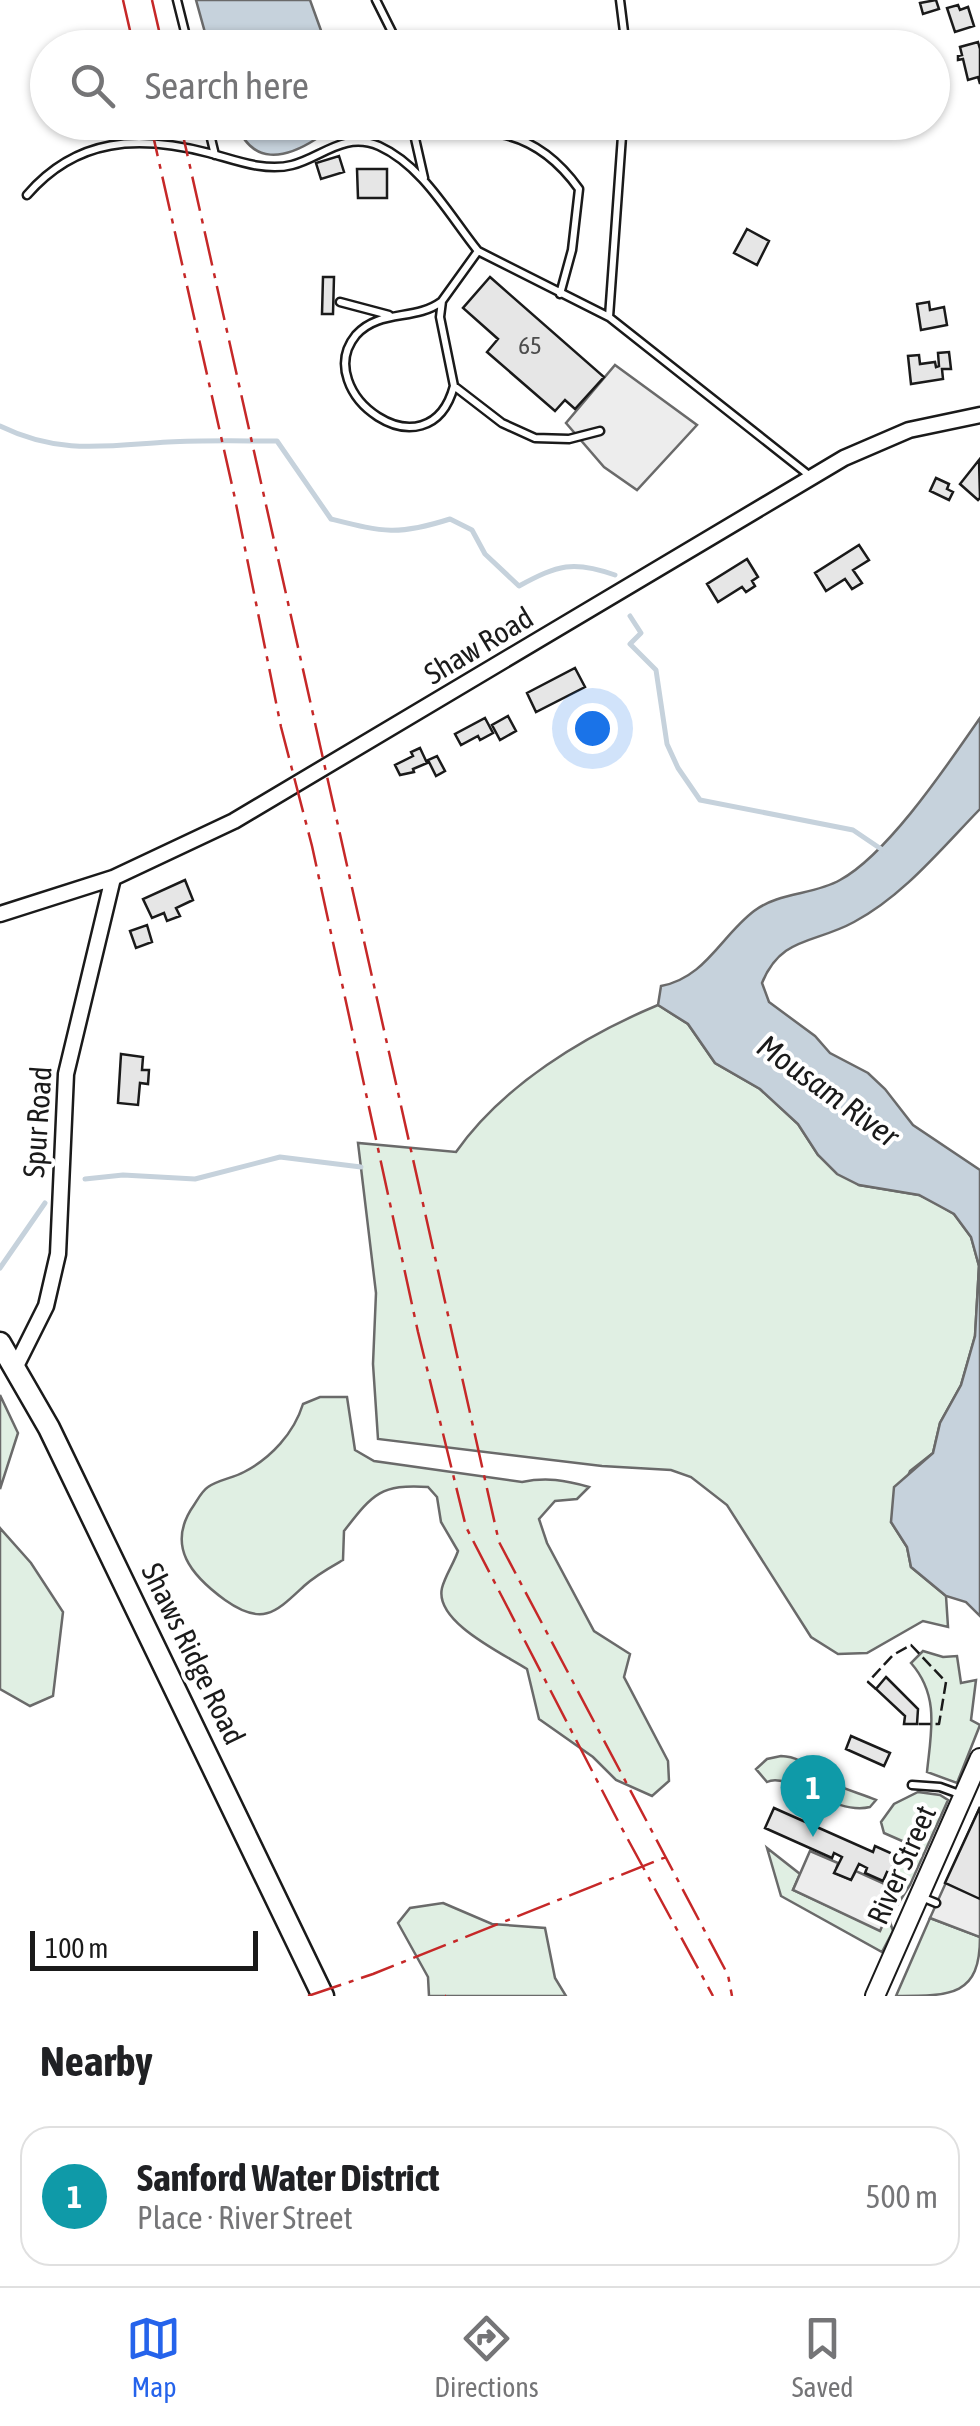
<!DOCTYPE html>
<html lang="en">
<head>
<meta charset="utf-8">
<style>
	body { margin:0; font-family:"Asap Condensed",sans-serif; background:#f6f6f6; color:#202124 }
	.scale { position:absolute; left:30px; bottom:25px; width:228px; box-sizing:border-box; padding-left:10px; border:5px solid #1a1a1a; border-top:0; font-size:28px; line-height:35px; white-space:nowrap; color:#1a1a1a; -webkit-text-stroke:8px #fff; paint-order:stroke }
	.you { position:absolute; left:592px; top:728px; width:35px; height:35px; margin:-25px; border:8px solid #fff; border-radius:50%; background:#1a73e8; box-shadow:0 0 0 15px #1a73e833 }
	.badge { display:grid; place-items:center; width:65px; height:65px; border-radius:50%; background:#2563eb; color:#fff; font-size:32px; font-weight:700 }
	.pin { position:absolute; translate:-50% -82px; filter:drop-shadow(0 2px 5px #0008) }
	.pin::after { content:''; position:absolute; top:52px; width:35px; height:30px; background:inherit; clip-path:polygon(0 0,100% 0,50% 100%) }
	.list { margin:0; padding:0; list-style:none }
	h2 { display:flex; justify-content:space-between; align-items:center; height:130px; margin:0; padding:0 40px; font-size:42px }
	h2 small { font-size:32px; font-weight:400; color:#757577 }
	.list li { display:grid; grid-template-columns:65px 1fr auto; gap:30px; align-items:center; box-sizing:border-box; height:140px; margin:0 20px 20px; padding:0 20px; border:2px solid #e0e0e0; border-radius:30px }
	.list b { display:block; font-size:38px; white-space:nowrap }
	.list p { margin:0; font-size:32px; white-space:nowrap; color:#757577 }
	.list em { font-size:32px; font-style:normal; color:#757577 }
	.icon { flex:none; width:55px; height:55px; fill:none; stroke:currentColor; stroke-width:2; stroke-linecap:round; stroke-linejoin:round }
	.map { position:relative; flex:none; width:980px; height:1996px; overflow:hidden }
	.search { position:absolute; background:#fff; box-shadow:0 2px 8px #0004; left:30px; right:30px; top:30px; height:110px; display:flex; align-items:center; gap:25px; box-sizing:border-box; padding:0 35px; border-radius:55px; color:#757577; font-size:38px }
	.sheet { height:290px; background:#fff }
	nav { display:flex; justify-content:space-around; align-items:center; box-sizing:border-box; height:140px; border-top:2px solid #e0e0e0; background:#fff; font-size:28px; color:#757577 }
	nav a { display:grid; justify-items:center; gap:5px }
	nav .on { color:#2563eb }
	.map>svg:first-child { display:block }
	.green { fill:#e0efe3; stroke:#6a6a6a; stroke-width:2.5 }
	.parking { fill:#ededed; stroke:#6a6a6a; stroke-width:2.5 }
	.water { fill:#c6d2dc; stroke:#6a6a6a; stroke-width:2.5 }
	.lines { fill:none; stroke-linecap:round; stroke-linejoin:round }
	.stream { stroke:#c6d2dc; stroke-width:5 }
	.building { fill:#e6e6e6; stroke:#1a1a1a; stroke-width:2.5 }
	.service-casing { stroke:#1a1a1a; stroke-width:11 }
	.minor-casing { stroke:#1a1a1a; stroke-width:19 }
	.tertiary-casing { stroke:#1a1a1a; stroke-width:22 }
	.secondary-casing { stroke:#1a1a1a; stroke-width:25 }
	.service { stroke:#fff; stroke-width:6 }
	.minor { stroke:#fff; stroke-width:14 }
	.tertiary { stroke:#fff; stroke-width:18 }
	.secondary { stroke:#fff; stroke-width:20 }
	.fence { stroke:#1a1a1a; stroke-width:2.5; stroke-dasharray:12 5; stroke-linecap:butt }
	.power { stroke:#c62828; stroke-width:2.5; stroke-dasharray:35 8 5 8; stroke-linecap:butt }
	.labels { text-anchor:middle; stroke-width:8; stroke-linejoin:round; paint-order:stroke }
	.number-label { font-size:25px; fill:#4d4d4d }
	.street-label { font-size:30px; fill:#1a1a1a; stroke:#fff }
	.water-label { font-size:32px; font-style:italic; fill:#1a1a1a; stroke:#fff }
</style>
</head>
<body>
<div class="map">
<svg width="980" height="1996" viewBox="0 0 980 1996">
	<rect width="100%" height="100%" fill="#fff"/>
	<path class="green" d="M658 1005 688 1024 715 1063 760 1089 798 1124 818 1155 859 1185 919 1195 939 1205 954 1214 971 1237 979 1266 975 1336 961 1385 940 1423 933 1453 910 1471 891 1522 907 1547 911 1567 946 1596 948 1627 923 1621 867 1653 838 1654 811 1637 727 1505 691 1477 671 1470 602 1466 378 1439 373 1364 376 1293 358 1143 456 1152C503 1085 584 1036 658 1005Z
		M0 1395 18 1433 0 1489Z
		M320 1397H347L355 1450 374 1461 522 1482C546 1477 565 1480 589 1487L577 1499 555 1501 539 1519 547 1543 594 1631 630 1654 624 1677 668 1761 669 1781 652 1796 616 1780 593 1757 539 1719 527 1669C504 1654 434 1622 442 1588 445 1576 454 1563 458 1551L441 1522 437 1497 428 1487C380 1484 373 1494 344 1531L343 1560C329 1568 316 1575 304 1586 276 1612 263 1627 225 1600 192 1576 165 1546 194 1505 198 1499 202 1491 208 1487 218 1480 233 1478 244 1472 271 1458 294 1433 303 1404Z
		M0 1528 31 1563 63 1612 53 1696 30 1706 0 1689Z
		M923 1651 943 1657 957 1656 961 1683 976 1680 971 1720 980 1725 957 1783 927 1772C931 1732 940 1696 911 1663Z
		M781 1756C802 1757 807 1767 823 1778 838 1788 860 1793 876 1800L870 1807C833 1816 789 1771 767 1782L756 1769 767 1759Z
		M918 1792 940 1795 948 1800 910 1885 898 1904 893 1899 897 1890 890 1886 909 1844 884 1833 881 1822 894 1804Z
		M767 1848 800 1874 793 1890 880 1930 883 1923 890 1922 893 1931 882 1952 781 1896Z
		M443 1903 492 1924 545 1928 555 1978 566 1996H429L428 1977 398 1923 410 1908Z
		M930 1918 980 1937C980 1996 952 1996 896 1996Z"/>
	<path class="parking" d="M615 365 697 425 637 490 604 467 566 423Z
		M980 1807V1937L930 1918Z
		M810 1851 838 1863 835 1873 851 1880 856 1871 898 1890 880 1931 793 1890Z"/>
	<path class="water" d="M196 0H310L327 47H209Z
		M236 123V122L321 123 316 139C285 159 252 166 236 123Z
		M980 718V809C941 849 903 896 854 922 814 944 781 936 762 983L769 1002 815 1036 830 1053 868 1073 885 1089 913 1125 980 1170V1616L966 1602 946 1596 911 1567 907 1547 891 1522 894 1487 933 1453 940 1423 961 1385 975 1336 978 1284 979 1266 971 1237 954 1214 919 1195 859 1185 837 1174 818 1155 798 1124 760 1089 715 1063 688 1024 658 1005 661 986C705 978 721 936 754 911 779 892 814 895 840 880 888 854 948 764 980 718Z"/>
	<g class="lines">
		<path class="stream" d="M0 426C59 455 105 446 168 442 204 440 241 441 277 441L331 519C383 532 397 536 450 519L472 530 485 554 519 586C558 565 573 560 615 575
			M630 616 641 633 630 644 656 670 667 744 678 768 700 800 853 830 884 851
			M85 1179 123 1175 195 1179 280 1157 361 1167
			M0 1268 45 1203"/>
	</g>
	<path class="building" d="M936 0 939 9 923 14 920 3Z
		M958 5 960 10 968 7 974 26 955 32 947 8Z
		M978 42 980 49V84L978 77 968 80 963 59 958 60V56L962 55 960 47Z
		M339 156 344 172 321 179 316 163Z
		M357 169H387V198H358Z
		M747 229 769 241 757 265 734 253Z
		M323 277H334L333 314H322Z
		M490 277 604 377 575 409 565 400 555 411 487 352 498 339 463 308Z
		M929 302 930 310 944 307 947 325 921 330 917 304Z
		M949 352 951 369H942L943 379 911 384 908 356 919 355 920 364 935 362 936 367 939 366 938 353Z
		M979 460 980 498 978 500 960 484Z
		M936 478 949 484 947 489 953 492 949 500 930 491Z
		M859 545 869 560 853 570 862 583 852 589 845 579 826 591 815 573Z
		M747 559 758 577 752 581 755 586 746 592 742 587 718 602 707 584Z
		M575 668 585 687 536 712 527 693Z
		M508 716 516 731 500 740 492 725Z
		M485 718 493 733 480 740 478 736 461 745 455 734Z
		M420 748 427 763 413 769 414 772 400 775 395 765 413 756 411 752Z
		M437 756 445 771 436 776 428 760Z
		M185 880 193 900 176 908 180 916 167 921 164 913 152 918 143 899Z
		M147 925 152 942 136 948 130 931Z
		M121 1054 143 1057 142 1070H149L148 1084 140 1083 138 1105 118 1103Z
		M886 1677 918 1709 917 1724H904L905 1716 876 1689Z
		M851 1736 890 1753 884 1766 846 1749Z
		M980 1807V1899L945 1883Z
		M774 1808 873 1852 875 1846 895 1855 891 1874 887 1872 883 1881 865 1873 867 1868 859 1864 851 1880 834 1873 842 1857 834 1853 832 1858 765 1828Z"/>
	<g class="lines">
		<defs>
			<path id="service" d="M177 0 189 48
				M376 0 400 48
				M620 0 626 48
				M207 122 215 155
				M413 122 414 134
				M424 178 414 134C485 127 534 126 579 189L572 250 560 294
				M27 195C77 137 139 135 209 153 235 160 265 172 292 165 321 158 344 131 379 146 423 166 449 215 478 251
				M340 302 389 315
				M441 302C415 321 379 309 356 335 309 392 429 479 454 386
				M609 317 623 122
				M600 431 569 439 535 438 502 423 454 386 440 317 442 301 478 251 609 317 810 476
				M912 1785 940 1787 962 1795
				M919 1896 936 1903"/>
			<path id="minor" d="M0 914 113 878 234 821 844 458 909 430 980 415
				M16 1366 46 1306 58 1254 66 1074 113 878"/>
			<path id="tertiary" d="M875 1996 980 1758"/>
			<path id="secondary" d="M0 1343 49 1428 323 1996"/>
		</defs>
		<use href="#service" class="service-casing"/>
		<use href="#minor" class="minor-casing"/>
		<use href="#tertiary" class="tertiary-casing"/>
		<use href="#secondary" class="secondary-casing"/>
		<use href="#service" class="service"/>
		<use href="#minor" class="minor"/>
		<use href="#tertiary" class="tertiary"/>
		<use href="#secondary" class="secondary"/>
		<path class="fence" d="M876 1689 868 1682 893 1655 911 1645 946 1682 939 1724H917"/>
		<path class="power" d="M123 0 134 48
			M152 0 163 48
			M150 122 234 494 281 727 312 846 418 1332 466 1527 619 1823 713 1996
			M180 122 499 1542 728 1975 732 1996
			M308 1996 373 1974 666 1857
			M445 1996H446"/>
	</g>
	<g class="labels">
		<g class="number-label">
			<text x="530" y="354">65</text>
		</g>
		<g class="street-label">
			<text transform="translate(479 646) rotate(-31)" y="10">Shaw Road</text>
			<text transform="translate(38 1122) rotate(-86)" y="10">Spur Road</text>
			<text transform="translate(193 1654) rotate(64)" y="10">Shaws Ridge Road</text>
			<text transform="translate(902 1865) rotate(-66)" y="10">River Street</text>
		</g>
		<g class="water-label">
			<text transform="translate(828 1091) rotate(36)" y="11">Mousam River</text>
		</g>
	</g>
</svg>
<div class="scale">100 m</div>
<div class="you"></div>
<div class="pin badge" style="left:813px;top:1837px;background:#0f9aa8">1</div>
<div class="search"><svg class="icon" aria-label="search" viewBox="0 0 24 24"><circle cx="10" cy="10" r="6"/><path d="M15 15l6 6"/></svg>Search here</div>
</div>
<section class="sheet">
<h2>Nearby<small></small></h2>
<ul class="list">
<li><span class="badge" style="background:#0f9aa8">1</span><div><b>Sanford Water District</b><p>Place · River Street</p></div><em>500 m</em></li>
</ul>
</section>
<nav>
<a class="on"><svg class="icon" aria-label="map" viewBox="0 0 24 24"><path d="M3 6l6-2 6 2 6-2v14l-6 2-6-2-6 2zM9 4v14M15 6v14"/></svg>Map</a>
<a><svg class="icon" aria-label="directions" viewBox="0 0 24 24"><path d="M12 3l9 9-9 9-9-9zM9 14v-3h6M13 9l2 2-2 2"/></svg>Directions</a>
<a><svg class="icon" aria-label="saved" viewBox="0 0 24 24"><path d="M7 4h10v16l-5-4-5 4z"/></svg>Saved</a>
</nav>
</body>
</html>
